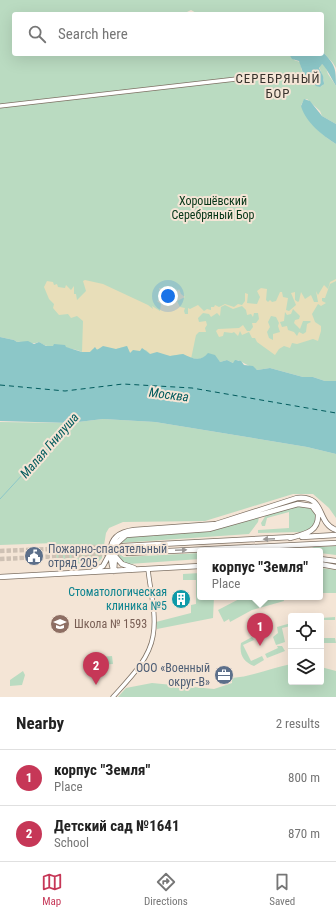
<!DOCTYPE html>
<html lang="en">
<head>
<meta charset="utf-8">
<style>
	body { margin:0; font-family:"Roboto Condensed",sans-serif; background:#f2f2f2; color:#222 }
	.controls { position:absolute; right:12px; bottom:12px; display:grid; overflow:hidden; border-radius:4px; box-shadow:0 4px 16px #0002 }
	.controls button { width:36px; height:36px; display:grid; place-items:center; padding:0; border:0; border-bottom:1px solid #e0e0e0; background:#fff; color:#222; font:20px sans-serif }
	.you { position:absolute; left:168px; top:296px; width:14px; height:14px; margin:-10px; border:3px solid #fff; border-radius:50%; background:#1a73e8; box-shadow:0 0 0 6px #1a73e833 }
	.badge { display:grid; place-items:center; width:26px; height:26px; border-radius:50%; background:#c63757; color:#fff; font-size:13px; font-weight:700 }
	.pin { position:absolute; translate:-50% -33px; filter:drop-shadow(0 1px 2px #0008) }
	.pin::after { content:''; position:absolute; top:21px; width:14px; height:12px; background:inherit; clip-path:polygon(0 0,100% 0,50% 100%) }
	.popup { position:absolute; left:197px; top:548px; width:126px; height:52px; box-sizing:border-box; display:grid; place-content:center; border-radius:4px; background:#fff; filter:drop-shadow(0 1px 3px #0005); font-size:13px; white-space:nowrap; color:#767676 }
	.popup b { font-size:15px; color:#222 }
	.popup::after { content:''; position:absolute; left:50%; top:100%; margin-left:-8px; border:8px solid transparent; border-top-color:#fff }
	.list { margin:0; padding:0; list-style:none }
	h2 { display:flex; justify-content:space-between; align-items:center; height:52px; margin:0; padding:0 16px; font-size:17px }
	h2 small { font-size:13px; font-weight:400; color:#767676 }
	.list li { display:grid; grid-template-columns:26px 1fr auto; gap:12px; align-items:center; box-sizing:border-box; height:56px; padding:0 16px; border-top:1px solid #e0e0e0 }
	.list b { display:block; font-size:15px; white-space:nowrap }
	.list p { margin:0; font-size:13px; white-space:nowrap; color:#767676 }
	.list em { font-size:13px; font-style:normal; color:#767676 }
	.icon { flex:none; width:22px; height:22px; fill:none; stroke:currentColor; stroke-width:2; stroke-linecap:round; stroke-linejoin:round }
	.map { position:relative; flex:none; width:336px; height:697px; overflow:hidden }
	.search { position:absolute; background:#fff; box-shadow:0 4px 16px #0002; left:12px; right:12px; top:12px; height:44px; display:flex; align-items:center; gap:10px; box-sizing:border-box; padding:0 14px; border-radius:4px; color:#767676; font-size:15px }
	.sheet { height:164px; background:#fff }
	nav { display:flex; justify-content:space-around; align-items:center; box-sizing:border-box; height:56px; border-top:1px solid #e0e0e0; background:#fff; font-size:11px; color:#767676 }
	nav a { display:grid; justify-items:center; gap:2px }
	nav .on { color:#c63757 }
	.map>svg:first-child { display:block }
	.green { fill:#badbc1 }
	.sand { fill:#e8deb9; fill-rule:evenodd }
	.water { fill:#8cc7c8 }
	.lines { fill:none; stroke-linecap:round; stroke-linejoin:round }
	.stream { stroke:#8cc7c8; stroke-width:1 }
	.ferry { stroke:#025b5d; stroke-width:1; stroke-dasharray:5 4; stroke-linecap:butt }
	.major-tunnel { stroke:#cec1b4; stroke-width:4.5; stroke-dasharray:4.5 2; stroke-linecap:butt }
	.minor-casing { stroke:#7e7164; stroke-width:5 }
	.major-casing { stroke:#7e7164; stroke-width:6 }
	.minor { stroke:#fff; stroke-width:3.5 }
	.major { stroke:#fff; stroke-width:4.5 }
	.oneway { fill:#9b9896 }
	.labels { text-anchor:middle; stroke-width:4; stroke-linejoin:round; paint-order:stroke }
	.park-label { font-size:12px; fill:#043416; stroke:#f4e5d6 }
	.service-label { font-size:12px; fill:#4e5e75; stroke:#f4e5d6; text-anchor:start }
	.culture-label { font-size:12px; fill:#0d838f; stroke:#f4e5d6; text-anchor:end }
	.education-label { font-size:12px; fill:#785e54; stroke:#f4e5d6; text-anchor:start }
	.neighbourhood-label { font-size:13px; letter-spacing:1px; fill:#37322c; stroke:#f4e5d6 }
	.water-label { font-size:13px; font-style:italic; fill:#025b5d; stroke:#f4e5d6 }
</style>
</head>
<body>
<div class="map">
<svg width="336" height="697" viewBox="0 0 336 697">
	<rect width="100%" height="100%" fill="#f4e5d6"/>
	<path class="green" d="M0 0H336V68L333 63 322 51V14H198L191 10 183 14H14V54H289L293 56 294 60 300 62C301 65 301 68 302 71 304 78 315 88 322 86L324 81 319 66 321 64 325 65 328 74 336 86V124L322 116 320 111 307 99 304 100 301 105C308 122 320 134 336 144V381H325L313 377H303L270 368 257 370 238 360 233 363 227 360 220 362 205 357 200 359 82 352C68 345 51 351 39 342 31 345 25 341 17 342L14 340 0 337Z
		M103 419 155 422 307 447 336 454V518L329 508 313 494H293L205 521 123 522 109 528 106 533 102 558 97 563 57 564 55 543 0 545V422L70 423Z
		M298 505C312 507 323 515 310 529L301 532 258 533V530L289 528V512L267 518 265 526H262L261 523 266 515Z
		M259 517 258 522 249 534 119 543 127 537Z
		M336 546V555L320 553V551H305L314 547Z
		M117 549 119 554 124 557 200 553V559L129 564 123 562 117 555Z
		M320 568 336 570V593H320Z
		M200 573V597H214L213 618 157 629 156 622 191 613V605L196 604V580H183V574Z
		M243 597H283L284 601 252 610 230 622 229 619 224 622 218 610Z
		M335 617V620H323L322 638H335L336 643H321V618Z
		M291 623V626L282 628 285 642 276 645 273 637 278 633 277 627Z
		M252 637 254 640 243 645 251 661 262 656 264 660 254 666C244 662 239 655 241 643Z
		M277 646H282L285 651 267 658 265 654 278 648Z
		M112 656 113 664 98 665V657Z
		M291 664V682H321V667L336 671V697H118L126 688 152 683 214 689 232 683V678C251 677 271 668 291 664Z
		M23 671 25 675 22 685 10 686V680Z"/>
	<path class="sand" d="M336 279V281L330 284 325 298H322V301L326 303 321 306 318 304 312 314 315 322 321 326V331L318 341 313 339 297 344 292 343 290 348 284 346 279 349 275 355 257 342 255 338H252L249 332 242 335 240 331 238 336 234 332 232 333 224 332 223 336 219 337 216 331 218 329 239 328 243 325 247 331H250L253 327 252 323H256L259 319 258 313H254L253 317 251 314 247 315 246 310 242 306 233 309 225 305 221 307 220 316 217 313 211 317 209 314 203 313 198 318 199 322 206 321 207 325 205 328 206 332H199L196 335 191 359 183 354 170 356 150 354 146 350 130 353 127 346 116 349H93L90 352H82L83 321 77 316 71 318 68 314 59 315 53 308 54 304 49 299 44 287 47 281 53 282 54 285 57 284 58 287 65 288 66 285 71 290 74 286V294H76L77 300 86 291 83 281 85 280 103 284 148 305 153 309 152 306 160 311 161 304 157 301 161 299 159 288 163 289 164 296 167 297 173 293 176 297V289L178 291 179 289 181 294 185 297 177 301 180 307 185 308 184 311 185 314H188V308L190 309 198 305 204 311 207 309 211 310V307H214L215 305 219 307 225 304 234 307 238 304 242 305 245 301V293L248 294 247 303 257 304 260 297 257 291 261 288 267 289 266 300 268 302 270 300 272 302 276 301 280 292H282L283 297 288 298 286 310 289 311 296 305 291 293 295 292V300L298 302 299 301 301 292 305 299 311 295 314 302H318L316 291 318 295 324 285 328 289 330 282ZM293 309 300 316 299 319 295 320 294 323 300 329 303 321H310L311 322 307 324 306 332 303 334 299 332 297 336 294 332 288 330 287 326 282 327 280 322 284 321 285 312 287 315 291 314ZM271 316 276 317 279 323 278 326 280 332 273 334V340L269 338 267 332 270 327 268 322Z"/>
	<path class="water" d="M322 51C335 65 336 67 336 86 333 81 326 67 322 64L319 68 323 76 324 84 320 87 316 86 303 73 299 61 292 59 289 54H322Z
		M304 99 310 101 322 116 336 124V144C322 135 306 123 301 106Z
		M0 337 14 340 17 342 28 341 34 344 39 342 46 346H53L54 344 65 345 66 347 82 352H90L95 347 97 350 103 346 116 349 127 346 130 353 133 350 140 351 142 348 150 354 157 352 170 356 183 354C192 358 200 363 208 353L215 355 220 362 227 360 233 363 235 360 241 361 244 365 253 366 257 370 270 368 303 377H313L325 381H336V454L307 447 155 422 103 419 70 423 0 421Z"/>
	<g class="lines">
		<path class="stream" d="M0 499 35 461 60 437 71 422"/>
		<path class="ferry" d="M0 385 65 391 123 384 192 388 336 413"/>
		<path class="major-tunnel" d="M0 551 123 546
			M0 559 128 553"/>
		<defs>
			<path id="minor" d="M0 106 272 75 287 77
				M113 697C129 679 149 660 153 636 157 615 150 590 148 569"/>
			<path id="major" d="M302 537 336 535
				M123 546 292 537
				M128 553 336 543
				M115 556 122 564 134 568
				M320 559 336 561
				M320 564 336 567
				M93 571 103 566 109 555
				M114 571 116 544 126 535 209 529 298 504 312 506 318 514C319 532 305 534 290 538
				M114 571C111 566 111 561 111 555 109 539 119 532 134 530L216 524 297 498C326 495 316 523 336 530
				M0 577 200 566"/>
		</defs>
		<use href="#minor" class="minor-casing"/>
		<use href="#major" class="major-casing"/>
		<use href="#minor" class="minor"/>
		<use href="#major" class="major"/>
	</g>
	<defs><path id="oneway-solid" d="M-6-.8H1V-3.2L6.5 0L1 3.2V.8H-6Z"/></defs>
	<g class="oneway">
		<use href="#oneway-solid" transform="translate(269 539) rotate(177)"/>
		<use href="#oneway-solid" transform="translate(181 550) rotate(-3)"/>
	</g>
	<defs>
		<symbol id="civic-disc" viewBox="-11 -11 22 22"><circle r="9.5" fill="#5c6f8a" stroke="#f4e5d6"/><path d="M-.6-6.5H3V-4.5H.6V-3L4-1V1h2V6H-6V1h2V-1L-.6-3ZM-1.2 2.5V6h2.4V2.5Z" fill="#fff"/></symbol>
		<symbol id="building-disc" viewBox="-11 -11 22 22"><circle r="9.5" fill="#0f9aa8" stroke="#f4e5d6"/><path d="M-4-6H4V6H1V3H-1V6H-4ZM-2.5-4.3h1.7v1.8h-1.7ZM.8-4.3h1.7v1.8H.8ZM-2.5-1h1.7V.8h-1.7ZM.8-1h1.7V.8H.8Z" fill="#fff"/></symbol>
		<symbol id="school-disc" viewBox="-11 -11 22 22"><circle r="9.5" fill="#8d6e63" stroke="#f4e5d6"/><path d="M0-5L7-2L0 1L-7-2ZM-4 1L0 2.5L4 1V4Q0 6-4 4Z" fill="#fff"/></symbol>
		<symbol id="office-disc" viewBox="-11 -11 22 22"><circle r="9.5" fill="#5c6f8a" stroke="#f4e5d6"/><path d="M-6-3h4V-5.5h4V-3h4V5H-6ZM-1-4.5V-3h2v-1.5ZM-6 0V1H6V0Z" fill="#fff"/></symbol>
	</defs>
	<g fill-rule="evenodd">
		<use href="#civic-disc" x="23" y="545" width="22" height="22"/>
		<use href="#building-disc" x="170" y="588" width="22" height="22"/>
		<use href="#school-disc" x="49" y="613" width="22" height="22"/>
		<use href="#office-disc" x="213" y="664" width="22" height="22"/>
	</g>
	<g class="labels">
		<g class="park-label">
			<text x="213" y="205">Хорошёвский<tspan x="213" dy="14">Серебряный Бор</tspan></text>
		</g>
		<g class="service-label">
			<text x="48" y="553">Пожарно-спасательный<tspan x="48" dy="14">отряд 205</tspan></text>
			<text x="210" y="672" text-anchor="end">ООО «Военный<tspan x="210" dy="14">округ-В»</tspan></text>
		</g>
		<g class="culture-label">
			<text x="167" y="596">Стоматологическая<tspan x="167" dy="14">клиника №5</tspan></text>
		</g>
		<g class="education-label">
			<text x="74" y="628">Школа № 1593</text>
		</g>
		<g class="neighbourhood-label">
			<text x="278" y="83">СЕРЕБРЯНЫЙ<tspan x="278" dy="15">БОР</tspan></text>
		</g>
		<g class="water-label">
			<text transform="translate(169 394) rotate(7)" y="5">Москва</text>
			<text transform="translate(49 445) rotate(-49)" y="5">Малая Гнилуша</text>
		</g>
	</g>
</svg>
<div class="controls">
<button><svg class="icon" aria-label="locate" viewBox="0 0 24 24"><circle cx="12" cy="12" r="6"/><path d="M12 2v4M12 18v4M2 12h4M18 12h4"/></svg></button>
<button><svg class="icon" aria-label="layers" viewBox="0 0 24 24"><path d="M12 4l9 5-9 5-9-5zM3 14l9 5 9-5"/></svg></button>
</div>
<div class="you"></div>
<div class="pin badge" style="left:260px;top:646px">1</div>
<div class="popup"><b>корпус &quot;Земля&quot;</b>Place</div>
<div class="pin badge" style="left:96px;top:685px">2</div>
<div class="search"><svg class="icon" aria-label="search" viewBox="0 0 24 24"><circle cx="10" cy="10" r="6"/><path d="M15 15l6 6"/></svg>Search here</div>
</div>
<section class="sheet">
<h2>Nearby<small>2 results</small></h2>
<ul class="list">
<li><span class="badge">1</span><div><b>корпус &quot;Земля&quot;</b><p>Place</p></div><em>800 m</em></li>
<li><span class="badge">2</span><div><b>Детский сад №1641</b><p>School</p></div><em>870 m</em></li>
</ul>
</section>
<nav>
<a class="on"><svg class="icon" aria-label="map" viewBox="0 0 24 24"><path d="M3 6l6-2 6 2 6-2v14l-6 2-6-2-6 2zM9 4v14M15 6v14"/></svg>Map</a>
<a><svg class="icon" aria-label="directions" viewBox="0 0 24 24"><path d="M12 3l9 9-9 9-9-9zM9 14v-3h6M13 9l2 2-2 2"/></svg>Directions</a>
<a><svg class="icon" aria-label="saved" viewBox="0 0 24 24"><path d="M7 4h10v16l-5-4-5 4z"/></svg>Saved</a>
</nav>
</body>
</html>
